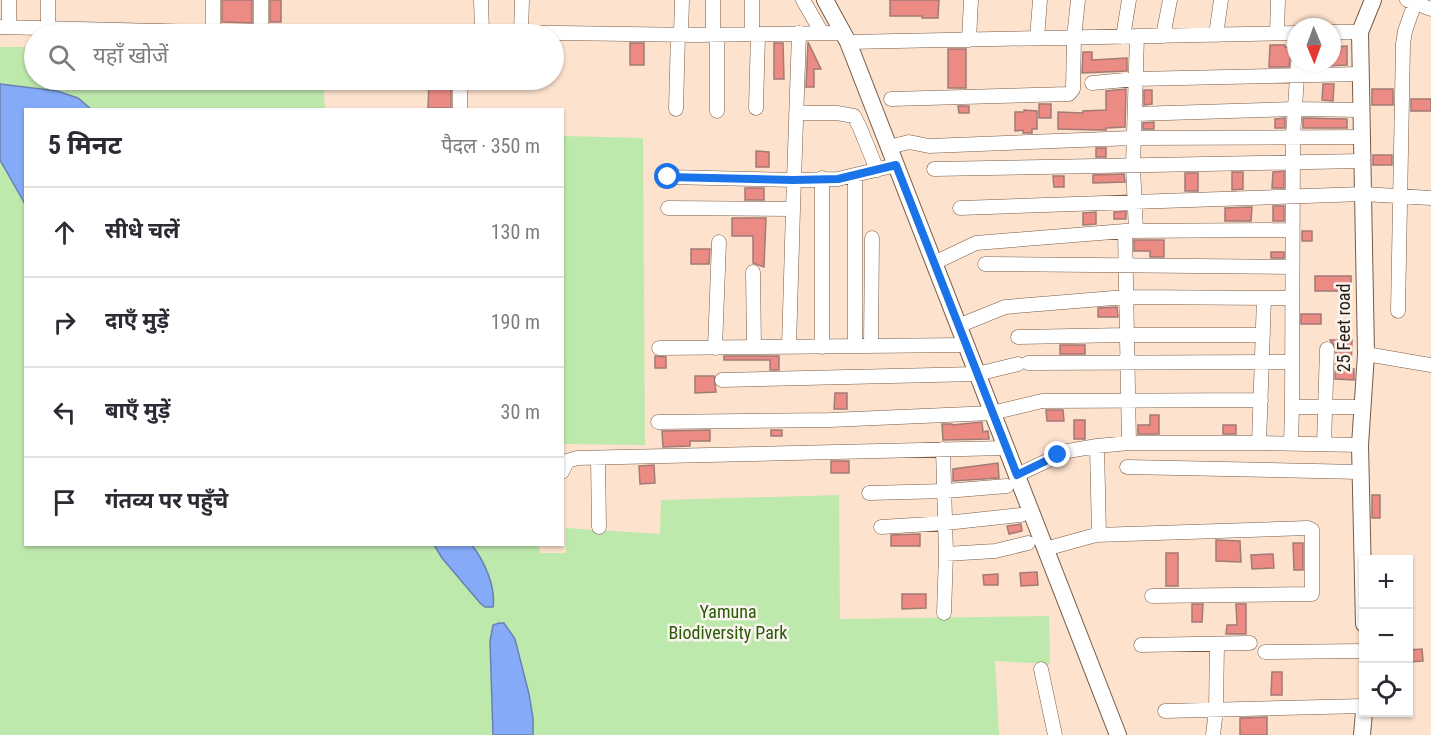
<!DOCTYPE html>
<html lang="hi">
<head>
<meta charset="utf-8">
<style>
	body { margin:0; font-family:"Roboto Condensed","Noto Sans Devanagari",sans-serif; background:#f2f2f3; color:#2b2b33 }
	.controls { position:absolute; right:18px; bottom:18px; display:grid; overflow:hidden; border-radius:0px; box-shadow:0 2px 4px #0004 }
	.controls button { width:54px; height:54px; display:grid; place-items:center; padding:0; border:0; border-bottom:2px solid #e1e1e2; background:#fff; color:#2b2b33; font:30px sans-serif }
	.compass { position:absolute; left:1287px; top:18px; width:54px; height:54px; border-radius:50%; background:#fff; box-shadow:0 2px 4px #0004; rotate:179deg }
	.stop { position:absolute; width:18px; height:18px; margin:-14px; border:4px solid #1a73e8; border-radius:50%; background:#fff }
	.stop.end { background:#1a73e8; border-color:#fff; box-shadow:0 2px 6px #0008 }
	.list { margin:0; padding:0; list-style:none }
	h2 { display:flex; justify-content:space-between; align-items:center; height:78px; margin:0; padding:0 24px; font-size:26px }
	h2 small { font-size:20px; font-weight:400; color:#7c7c81 }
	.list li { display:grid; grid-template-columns:39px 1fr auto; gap:18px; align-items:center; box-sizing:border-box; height:90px; padding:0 24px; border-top:2px solid #e1e1e2 }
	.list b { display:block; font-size:22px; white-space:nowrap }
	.list em { font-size:20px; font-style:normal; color:#7c7c81 }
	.icon { flex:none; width:33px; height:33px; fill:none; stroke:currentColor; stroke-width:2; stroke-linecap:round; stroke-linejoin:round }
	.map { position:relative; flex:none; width:1431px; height:735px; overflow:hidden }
	.search { position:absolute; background:#fff; box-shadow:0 2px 4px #0004; left:24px; top:24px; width:540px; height:66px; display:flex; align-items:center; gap:15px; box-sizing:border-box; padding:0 21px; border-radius:33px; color:#7c7c81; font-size:22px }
	.panel { position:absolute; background:#fff; box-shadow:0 2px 4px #0004; left:24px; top:108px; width:540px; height:438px; border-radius:0px }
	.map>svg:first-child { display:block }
	.green { fill:#bee9ac }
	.water { fill:#85abf8; stroke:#6980b3; stroke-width:1.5 }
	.building { fill:#ec8b84; stroke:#a27a76; stroke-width:1.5 }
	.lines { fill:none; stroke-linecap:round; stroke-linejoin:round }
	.minor-casing { stroke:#775b45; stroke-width:15 }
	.tertiary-casing { stroke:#775b45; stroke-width:18 }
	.minor { stroke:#fff; stroke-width:14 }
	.tertiary { stroke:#fff; stroke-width:16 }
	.route { stroke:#1a73e8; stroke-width:8 }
	.labels { text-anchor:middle; stroke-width:5; stroke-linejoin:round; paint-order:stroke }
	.street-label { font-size:18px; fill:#281c13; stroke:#faf4ee }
	.park-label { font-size:18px; fill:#295a08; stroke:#faf4ee }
</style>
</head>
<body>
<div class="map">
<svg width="1431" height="735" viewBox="0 0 1431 735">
	<rect width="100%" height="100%" fill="#fde2ce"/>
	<path class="green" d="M0 47H34V80H323L325 109 26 110V544H539L540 553H566V528L660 534 661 500 839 495 840 619 1049 616 1050 664 995 661 999 735H0Z
		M563 136 643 138 645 445 563 444Z"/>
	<path class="water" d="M0 84 57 91 78 98 91 109 26 110 25 204 0 160Z
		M434 545H472C484 561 496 586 493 607H485L480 603 442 558Z
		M499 623H504L515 639 529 694 533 718V735H493L490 641 493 625Z"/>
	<path class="building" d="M222 0H252V23L222 22Z
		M270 0H281V22H270Z
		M890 0H939L938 18H922V16H890Z
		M808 42 821 69H814V87H806Z
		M630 43H644V65H630Z
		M774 43H783L784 79H774Z
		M1270 45H1285V47L1293 48V56L1290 58 1289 67H1269Z
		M1347 46V65L1324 66V63H1332V47Z
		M948 49H966V88H948Z
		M1083 52H1092V60L1127 58V71L1082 73Z
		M429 80H451V108H428Z
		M1323 84H1334L1333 101 1322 100Z
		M1126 89 1125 127 1106 128V130H1096L1058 129V112L1083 113V111L1106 110V91Z
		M1372 89H1393V105H1372Z
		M1144 90H1152V104L1144 105Z
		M1411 99H1431V111H1411Z
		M1039 104H1051V118H1039Z
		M969 106V113H959L958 106Z
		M1024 110 1037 111V129H1032V133H1023V130L1015 131V112H1024Z
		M1285 118V128H1275V119Z
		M1303 118 1347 119V128H1303Z
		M1154 122V129H1143V123Z
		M1096 148H1106V157H1096Z
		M756 151 769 152V167H756Z
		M1373 155H1392V165H1373Z
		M1284 171V188H1272L1273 172Z
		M1232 172H1243V189L1232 190Z
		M1185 173H1198V191H1185Z
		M1124 174 1125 182 1093 183V175Z
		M1053 176H1064V187H1054Z
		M745 188H764V200H745Z
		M1273 206H1284V221H1273Z
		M1252 207 1251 221H1225V208Z
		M1126 211V219H1114V212Z
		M1096 212V224L1083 225V213Z
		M732 218H766L764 267 753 263V236H732Z
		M1302 231H1312V241H1302Z
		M1134 240H1164V257H1150V251H1134Z
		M691 249H710L709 264H691Z
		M1271 252H1284V258H1271Z
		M1315 276H1351V291H1315Z
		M1117 307 1118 317H1098V308Z
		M1301 314H1321V324H1301Z
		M1330 340H1352L1351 369H1354V380L1335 379 1336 349Z
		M1060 345H1085V354H1060Z
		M655 356 666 357V368H655Z
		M724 356H779V370H770V360H724Z
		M695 376H714L716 392 695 393Z
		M835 393H847V409H834Z
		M1046 410H1063L1064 421H1047Z
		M1150 415H1159V434H1138V425H1150Z
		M1074 420H1085V439H1074Z
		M982 422 983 432 988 431 989 439 943 440 942 424H952V425Z
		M1223 425H1236V434H1223Z
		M710 430V441H690V446L663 447 662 431Z
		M771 430H782V436H771Z
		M831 461H849V473H831Z
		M998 463 999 478 953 481V469Z
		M654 465 655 483 640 484 639 466Z
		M1372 495H1380V518H1372Z
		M1021 524 1022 531 1009 534 1007 526Z
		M920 534V546H891V535Z
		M1216 540 1240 541 1241 562 1216 561Z
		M1293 543H1303V570H1294Z
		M1166 553H1178V586H1166Z
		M1273 554 1274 568 1252 569 1251 555Z
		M1037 572 1038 585 1021 586 1020 573Z
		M998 574V585H984L983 575Z
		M902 594H926V608L902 609Z
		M1192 604H1203L1202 622H1192Z
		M1236 604H1246V634H1226L1227 625H1237Z
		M1422 649 1423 661 1408 662V650Z
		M1272 672H1282V695H1271Z
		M1267 717V735H1240V718Z"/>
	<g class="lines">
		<defs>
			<path id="minor" d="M9 0V27
				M48 0V28
				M213 0V32
				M481 0 482 32
				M713 0V35
				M803 0 822 33
				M1407 0 1431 9
				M0 27 199 32H482L696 35 843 33
				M261 32V0
				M521 32 522 0
				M1332 32H1360
				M1277 33 1278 0
				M681 34 682 0
				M717 34V111
				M752 34V0
				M1216 35 1221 0
				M1163 36 1170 0
				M1123 37 1129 0
				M1037 38 1040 0
				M969 40 971 0
				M848 42 1296 33
				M460 80V110
				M1092 83 1136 79 1361 74
				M891 99 1069 94 1073 89 1074 38 1078 0
				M756 108 758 34
				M676 109 678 34
				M796 113H837L854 116 860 128 877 170
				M1135 114 1294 109 1362 110
				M889 147 909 142 929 146 1133 138 1362 137
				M934 169 1362 161
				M855 175V346
				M668 177 793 180 838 179 896 165
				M668 208 793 209 799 33
				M960 208 1363 194 1431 198
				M1125 231 1129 443
				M1136 231 1133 166 1137 36
				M934 263 976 243 1125 231 1292 230
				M985 264 1291 267
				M753 272 754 347
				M1398 311 1403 44 1405 31 1416 0
				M958 326 1005 307 1126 297 1291 298
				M1018 337 1127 335H1263
				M871 346 872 238
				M789 347 793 209
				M822 347V178
				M659 348 966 345
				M715 348 719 242
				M1366 354 1431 365
				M1028 363 1292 362
				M722 380 977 374 1018 364
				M1292 407 1293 136 1298 63
				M658 422 830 420 992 413 1042 401 1261 400
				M1259 443 1264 298
				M1291 443 1292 407H1361
				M1324 444 1327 349
				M1097 446 1099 535
				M943 449 946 554 944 613
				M598 458 599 527
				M1127 467 1360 472
				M562 472 567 461 577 458 1006 448
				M1017 475 1068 451 1097 446 1129 443H1259L1360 445
				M869 493 946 491 1007 486
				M881 527 946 523 1021 515
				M1045 549 1096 535 1308 528 1312 530V594L1152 596
				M946 554 995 551 1028 543
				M1141 645 1250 643
				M1265 652 1364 651
				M1041 669 1055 735
				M1165 711 1364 706
				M1213 735 1216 710 1217 644"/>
			<path id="tertiary" d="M825 0 848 42 1118 735
				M1364 624 1360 445 1366 354 1360 32 1373 0
				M1362 735 1364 712"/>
		</defs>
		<use href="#minor" class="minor-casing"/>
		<use href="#tertiary" class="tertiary-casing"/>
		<use href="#minor" class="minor"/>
		<use href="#tertiary" class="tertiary"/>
	</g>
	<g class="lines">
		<path class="route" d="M668 177 793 180 838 179 896 165 1017 475 1058 455"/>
	</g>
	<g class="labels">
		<g class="street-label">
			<text transform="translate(1344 328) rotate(-90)" y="6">25 Feet road</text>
		</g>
		<g class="park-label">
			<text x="728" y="618">Yamuna<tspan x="728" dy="21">Biodiversity Park</tspan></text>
		</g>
	</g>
</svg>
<div class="controls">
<button>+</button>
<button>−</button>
<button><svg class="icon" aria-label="locate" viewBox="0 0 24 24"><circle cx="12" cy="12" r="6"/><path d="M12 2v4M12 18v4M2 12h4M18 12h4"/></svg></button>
</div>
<svg class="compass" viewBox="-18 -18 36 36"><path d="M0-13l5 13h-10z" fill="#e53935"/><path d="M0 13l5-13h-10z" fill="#7c7c81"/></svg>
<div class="stop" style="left:668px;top:177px"></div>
<div class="stop end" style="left:1058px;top:455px"></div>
<div class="search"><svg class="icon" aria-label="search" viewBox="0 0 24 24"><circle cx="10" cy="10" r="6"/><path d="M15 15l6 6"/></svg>यहाँ खोजें</div>
<section class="panel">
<h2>5 मिनट<small>पैदल · 350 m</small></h2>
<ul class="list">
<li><svg class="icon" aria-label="ahead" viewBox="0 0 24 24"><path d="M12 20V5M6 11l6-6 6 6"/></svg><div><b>सीधे चलें</b></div><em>130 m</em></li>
<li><svg class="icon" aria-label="right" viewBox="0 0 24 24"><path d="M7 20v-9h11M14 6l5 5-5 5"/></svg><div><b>दाएँ मुड़ें</b></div><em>190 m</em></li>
<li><svg class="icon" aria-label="left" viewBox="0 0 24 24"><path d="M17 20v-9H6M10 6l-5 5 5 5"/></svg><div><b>बाएँ मुड़ें</b></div><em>30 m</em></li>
<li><svg class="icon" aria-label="arrive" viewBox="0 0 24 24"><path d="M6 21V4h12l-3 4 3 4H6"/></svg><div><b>गंतव्य पर पहुँचे</b></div></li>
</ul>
</section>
</div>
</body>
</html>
